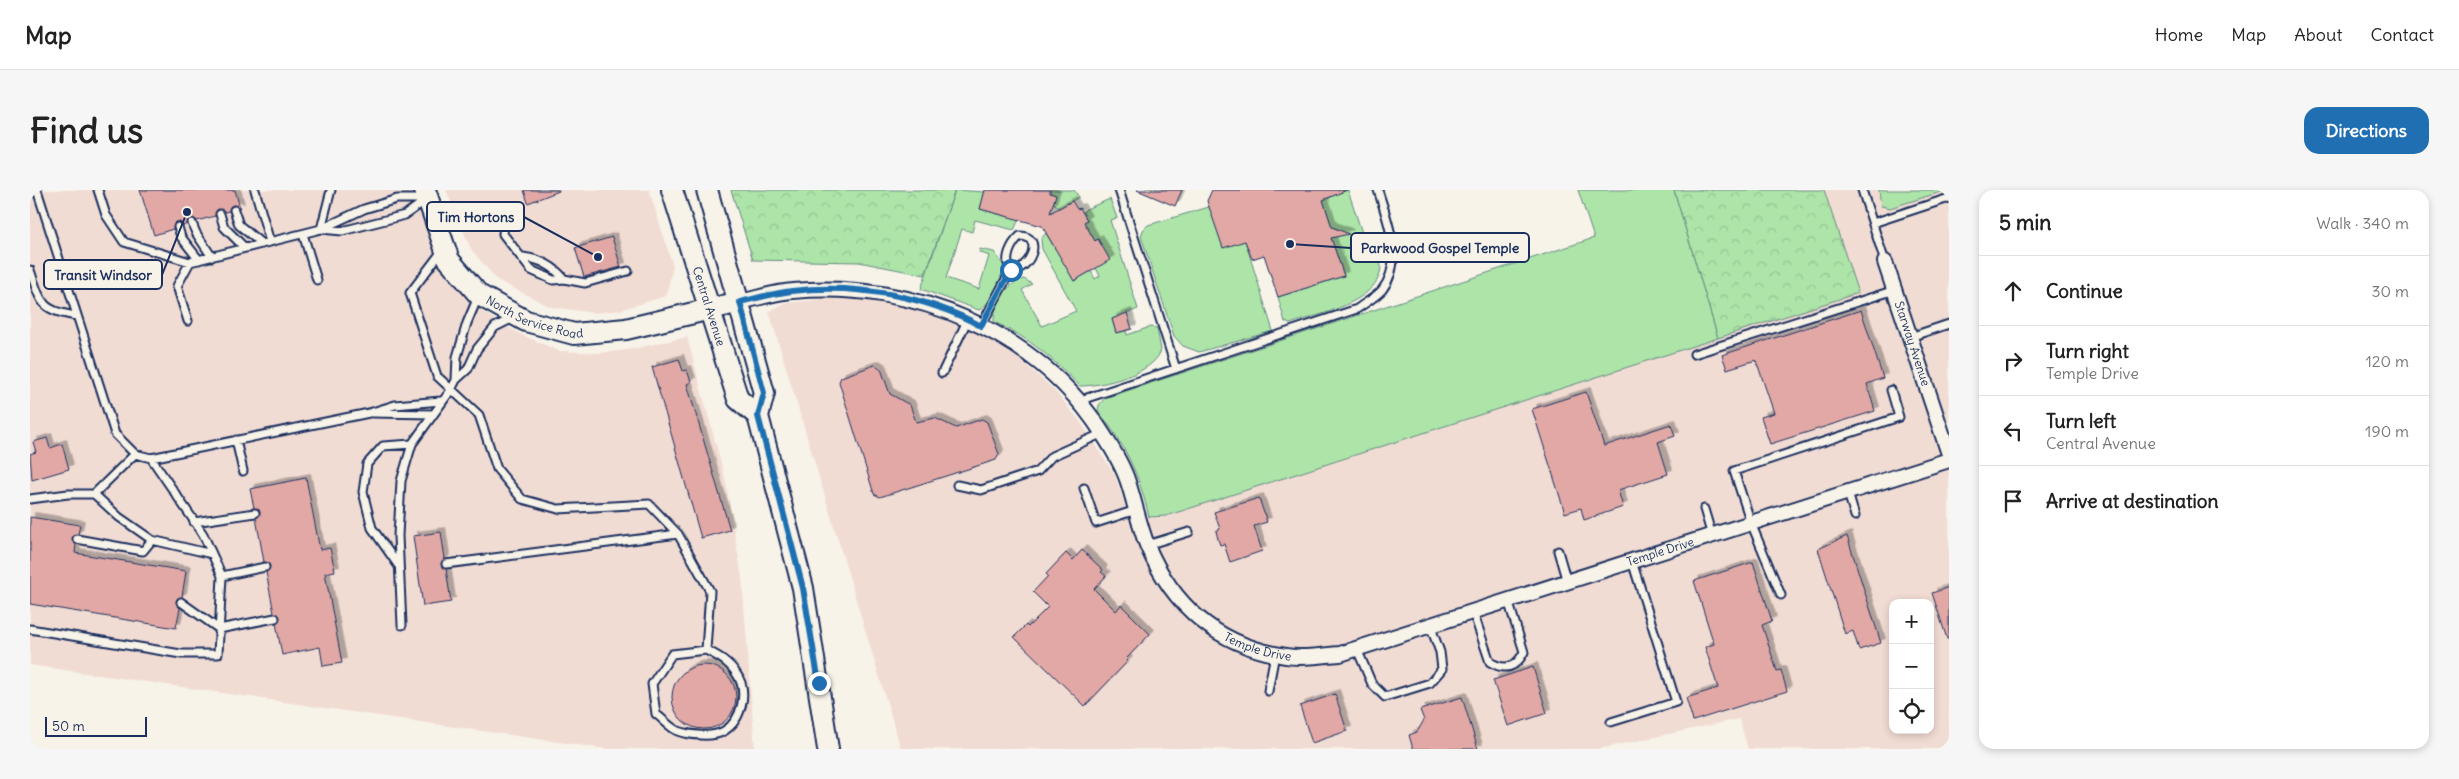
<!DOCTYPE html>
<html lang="en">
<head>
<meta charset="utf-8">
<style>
	body { margin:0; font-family:Delius,sans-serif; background:#f6f6f6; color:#222 }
	.controls { position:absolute; right:15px; bottom:15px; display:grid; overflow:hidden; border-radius:10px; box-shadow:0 2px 8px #0003 }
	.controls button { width:45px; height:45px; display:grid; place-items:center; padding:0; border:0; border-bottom:1px solid #e0e0e0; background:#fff; color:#222; font:25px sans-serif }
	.scale { position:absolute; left:15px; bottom:12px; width:102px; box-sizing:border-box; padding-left:5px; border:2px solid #1b2f5e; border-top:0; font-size:14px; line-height:18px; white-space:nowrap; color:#1b2f5e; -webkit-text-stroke:4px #f7f3e8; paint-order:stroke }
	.stop { position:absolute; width:15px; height:15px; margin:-11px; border:4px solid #1f6fb2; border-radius:50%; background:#fff }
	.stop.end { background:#1f6fb2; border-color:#fff; box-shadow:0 1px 5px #0008 }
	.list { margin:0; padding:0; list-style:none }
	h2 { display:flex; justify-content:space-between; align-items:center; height:65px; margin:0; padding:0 20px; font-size:21px }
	h2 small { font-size:16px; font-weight:400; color:#767676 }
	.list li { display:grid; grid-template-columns:32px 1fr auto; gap:15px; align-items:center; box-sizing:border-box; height:70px; padding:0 20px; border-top:1px solid #e0e0e0 }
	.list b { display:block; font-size:19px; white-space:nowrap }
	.list p { margin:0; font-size:16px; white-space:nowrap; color:#767676 }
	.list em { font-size:16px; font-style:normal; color:#767676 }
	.icon { flex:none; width:28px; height:28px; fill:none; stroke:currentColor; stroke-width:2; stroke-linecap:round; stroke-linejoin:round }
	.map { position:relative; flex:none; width:1919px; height:559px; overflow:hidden; border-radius:15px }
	header { display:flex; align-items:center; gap:30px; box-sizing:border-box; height:70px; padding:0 25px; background:#fff; border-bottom:1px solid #e0e0e0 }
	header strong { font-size:24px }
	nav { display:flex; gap:28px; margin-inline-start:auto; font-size:18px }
	.intro { display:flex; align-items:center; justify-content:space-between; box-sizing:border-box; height:120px; padding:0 30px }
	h1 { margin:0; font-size:35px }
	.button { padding:12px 22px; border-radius:15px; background:#1f6fb2; color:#fff; font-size:18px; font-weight:700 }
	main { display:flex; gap:30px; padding:0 30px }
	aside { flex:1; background:#fff; border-radius:15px; box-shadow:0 2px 8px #0003 }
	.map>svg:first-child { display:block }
	.built { fill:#f1dcd4; fill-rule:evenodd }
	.green { fill:#ade4a8; stroke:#648a83 }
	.forest { fill:url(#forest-crowns); stroke:#648a83 }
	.building { fill:#e2a8a5; stroke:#1b2f5e; filter:url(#shadow) }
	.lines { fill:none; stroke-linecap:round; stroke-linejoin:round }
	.lane-casing { stroke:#1b2f5e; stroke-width:11 }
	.street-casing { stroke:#1b2f5e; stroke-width:18 }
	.secondary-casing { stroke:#1b2f5e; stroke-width:24 }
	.lane { stroke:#f7f3e8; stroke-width:7 }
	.street { stroke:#f7f3e8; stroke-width:14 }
	.secondary { stroke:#f7f3e8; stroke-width:20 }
	.route { stroke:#1f6fb2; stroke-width:6 }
	.labels { text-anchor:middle; stroke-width:4; stroke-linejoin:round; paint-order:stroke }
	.street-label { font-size:12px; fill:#1b2f5e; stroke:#f7f3e8 }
	.leader { fill:none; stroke:#1b2f5e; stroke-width:2 }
	.callout-dot { fill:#1b2f5e; stroke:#f7f3e8; stroke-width:2 }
	.callout { fill:#f7f3e8; stroke:#1b2f5e; stroke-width:2 }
	.callout-label { font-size:14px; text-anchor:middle; font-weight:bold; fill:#1b2f5e }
</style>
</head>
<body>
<header>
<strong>Map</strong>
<nav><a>Home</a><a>Map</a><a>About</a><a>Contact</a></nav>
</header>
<div class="intro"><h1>Find us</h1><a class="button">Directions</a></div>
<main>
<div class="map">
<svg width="1919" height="559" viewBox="0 0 1919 559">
	<defs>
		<pattern id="forest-crowns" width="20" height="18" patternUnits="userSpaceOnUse" patternTransform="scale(1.25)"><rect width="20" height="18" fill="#ade4a8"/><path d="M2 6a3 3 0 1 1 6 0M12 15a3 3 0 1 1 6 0" fill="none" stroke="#94c493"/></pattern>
		<filter id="shadow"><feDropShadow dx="4.5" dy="-4.5" stdDeviation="0" flood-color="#0004"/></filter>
	</defs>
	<rect width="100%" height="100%" fill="#f7f3e8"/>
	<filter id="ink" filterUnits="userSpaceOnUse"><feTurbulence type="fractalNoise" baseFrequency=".02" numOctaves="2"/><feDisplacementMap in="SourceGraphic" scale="10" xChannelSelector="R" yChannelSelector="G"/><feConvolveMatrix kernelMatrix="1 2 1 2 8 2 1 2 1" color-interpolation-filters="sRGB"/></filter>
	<g filter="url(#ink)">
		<path class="built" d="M0 0H386L399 42 427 93 454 123 490 144 529 161 570 163 597 160 657 147 695 288 712 388 725 559H576L0 475Z
			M416 0H619L643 76 636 106 590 120 564 123 521 117 467 90 441 59Z
			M1644 0H1919V559H1718L1709 529 1569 559H871L739 121 756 113 795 109 836 108 892 121 946 142 991 170 1024 200 1050 231 1085 285 1099 329 1136 326 1688 148ZM1863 413H1900V540H1863Z"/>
		<path class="green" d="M925 0 955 2 950 19 975 26 976 22 989 29 984 40 945 30 942 42 932 39 916 88 949 99 959 66 949 62 950 59 964 62 974 76C971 89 961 114 949 120L891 99Z
			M1020 0H1044L1049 7 1030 18 1023 13 1025 5 1020 3Z
			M1305 0H1318L1333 46 1339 56H1345C1373 107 1293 123 1260 134L1255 132 1248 107 1314 86 1301 48 1312 45 1310 40 1302 37 1293 10 1302 7Z
			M1548 0H1644L1688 148 1136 326 1119 327C1109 284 1096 256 1068 221L1069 215 1075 208 1564 48Z
			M1849 0H1917L1860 18 1851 16Z
			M1080 9 1087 28 1080 30 1108 119 1082 129 1086 143 1096 141 1097 145 1120 137 1127 138 1131 160C1124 184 1072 196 1050 196 1020 167 1003 150 964 132 963 115 978 91 994 89L1002 94 992 100 1012 136 1046 121 1012 59 1011 49 1016 43 1024 57 1028 55 1044 91 1061 81 1065 89 1070 86 1066 78 1068 49 1065 51 1054 32 1057 30 1053 22 1056 19Z
			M1179 17 1215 51 1243 141 1169 162 1153 156 1144 146 1111 46 1113 40 1118 35Z"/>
		<path class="forest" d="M701 0H925L895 85 829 72 723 70Z
			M1644 0H1794L1828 103 1688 148Z"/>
		<path class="building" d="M110 0H205L210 18 203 15 199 21 195 22 188 19 185 26 167 31 160 28 157 34 153 36 150 32H146L143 39 124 45Z
			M494 0H529V1L498 13Z
			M955 0H1020V3L1026 5 1020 23 1042 11 1047 19 1050 18 1057 30 1054 32 1065 51 1068 49 1080 70 1044 91 1012 36 950 19Z
			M1107 0H1152L1145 16Z
			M1182 0H1317L1293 10 1302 37 1319 44 1301 48 1314 86 1248 107 1234 65 1222 69 1215 51 1193 58 1177 11Z
			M582 47 591 77 554 87 545 58Z
			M1831 120 1853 188 1837 194 1845 221 1740 254 1731 227 1744 223 1726 170 1697 179 1692 165Z
			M1097 123 1102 139 1086 143 1082 129Z
			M649 169 653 181 657 180 661 192 657 194 700 340 671 348 622 177Z
			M845 175 851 179 860 204 880 215 886 232 905 228 926 238 952 229 957 232 969 264 966 270 850 307 844 304 809 192 811 187Z
			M1556 202 1574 256 1641 234 1645 246 1628 252 1638 284 1588 300 1593 317 1554 330 1551 318 1535 323 1502 219Z
			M17 248 20 258 32 254 39 279 2 290 0 264 6 262 3 252Z
			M276 288 290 360 300 358 305 381 295 383 312 473 293 476 290 457 252 465 246 433 250 427 244 423 236 382 240 376 234 372 226 328 230 322 224 318 220 299Z
			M1229 308 1237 332 1224 336 1232 361 1200 372 1194 354 1190 355 1188 349 1186 341 1190 339 1184 322Z
			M0 327 50 335 48 344 42 349 46 354 45 363 156 381 152 407 146 411 150 418 146 438 0 414Z
			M411 342 415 369 411 375 416 379 421 412 393 416 383 346Z
			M1817 346 1851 453 1829 460 1823 441 1815 444 1788 359Z
			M1052 360 1073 380 1071 382 1076 386 1064 399 1086 421 1091 415 1120 444 1096 469 1098 471 1055 516 984 447 996 435 998 437 1018 417 1003 402 1018 386 1016 384 1036 363 1043 370Z
			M1723 372 1742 431 1732 435 1747 481 1751 480 1757 501 1663 531 1656 508 1688 498 1675 457 1684 454 1664 391Z
			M1919 397V449H1917L1902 403Z
			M642 507a32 32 0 1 1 64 0a32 32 0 1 1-64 0Z
			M1503 477 1517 523 1478 536 1463 490Z
			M1305 504 1317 541 1282 553 1270 516Z
			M1432 507 1448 559H1383L1379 545 1387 542 1394 530 1390 520Z"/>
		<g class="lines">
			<defs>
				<path id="lane" d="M7 0 85 244 105 264 121 268 339 223 365 215 411 211
					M68 0 76 25 94 52 160 72 291 39 334 19 367 9H395
					M225 0 240 52
					M1089 0 1146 179
					M1832 0 1855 72
					M204 20 209 35 232 54
					M190 24 194 37 215 58
					M482 27 474 33 473 44 501 80 523 90 534 89 555 93 598 81
					M162 33 166 43 182 67
					M1843 33 1919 8
					M148 37 151 47 169 70
					M291 39 312 41 375 25 396 10
					M291 39 301 0
					M273 44 287 90
					M412 61 380 103 407 186 449 225 467 279 492 309 528 319 619 314 648 344 680 401 676 460
					M493 67C509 69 523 75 534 89
					M0 80C11 113 11 121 47 126
					M158 131 147 96 160 72
					M951 136 981 80C973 70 981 54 990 46 1015 46 999 82 981 80
					M1880 147 1919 134
					M1664 164 1865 100
					M912 183 938 129
					M426 190 438 179 447 159 465 137 483 128
					M1048 211 1327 119C1335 113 1346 107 1352 100 1375 71 1357 30 1348 0
					M342 223 403 224
					M206 250 213 281
					M927 295 951 300 1008 281 1022 266 1073 243
					M1054 298 1066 333 1106 320
					M1818 303 1825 326
					M64 304 105 264
					M0 309 38 304H64L89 327 122 350 182 364
					M1674 319 1682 346
					M164 332 225 323
					M47 349 113 361 122 350
					M1117 355 1159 342
					M1528 361 1537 392
					M416 374 648 344
					M368 375 342 338 333 302 337 274 353 256 382 254
					M192 386 235 377
					M1751 405 1721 333 1704 281 1869 227 1861 200
					M151 412 189 439 245 428
					M1443 422 1460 472C1475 481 1486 478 1494 462L1478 410
					M372 435 368 346 371 291 382 254 421 200 426 190 427 167 437 133 448 107
					M0 439 151 464H188L192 386 173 344 121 268
					M1327 459 1342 494 1355 507 1400 493 1412 479 1410 462 1400 435
					M676 460C688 466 699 472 706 483 719 501 712 530 694 541 683 548 659 545 648 541 640 538 633 529 626 524L622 494 642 464Z
					M1238 501 1245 464
					M1581 532 1646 512 1602 371"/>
				<g id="street">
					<path id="s1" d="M1855 72 1919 264"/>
					<path id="s2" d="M710 112C728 108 746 102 763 101 882 90 1008 141 1073 244 1082 258 1093 276 1098 292 1105 313 1109 335 1117 355 1143 417 1189 456 1256 466 1273 469 1293 465 1310 464L1919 270"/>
				</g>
				<g id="secondary">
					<path id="s3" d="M395 0 419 70 449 105 496 131 544 144 596 139 710 112"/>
					<path id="s4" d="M642 0 708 209 728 226"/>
					<path d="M677 0 734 203 728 226 773 398 798 559"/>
				</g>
			</defs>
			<use href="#lane" class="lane-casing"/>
			<use href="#street" class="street-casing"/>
			<use href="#secondary" class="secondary-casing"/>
			<use href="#lane" class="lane"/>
			<use href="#street" class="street"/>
			<use href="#secondary" class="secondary"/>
		</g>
	</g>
	<g class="lines" filter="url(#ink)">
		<path class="route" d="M789 493 773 398 728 226 734 203 710 112C727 108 745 103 762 101 825 93 896 106 951 136L981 80"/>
	</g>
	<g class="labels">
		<g class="street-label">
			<text dy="4" stroke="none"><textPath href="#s4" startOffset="122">Central Avenue</textPath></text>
			<text dy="4" stroke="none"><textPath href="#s3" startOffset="181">North Service Road</textPath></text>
			<text dy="4" stroke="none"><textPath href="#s1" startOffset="86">Starway Avenue</textPath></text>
			<text dy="4" stroke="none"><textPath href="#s2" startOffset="1110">Temple Drive</textPath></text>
			<text dy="4" stroke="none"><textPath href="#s2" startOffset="690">Temple Drive</textPath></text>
		</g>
	</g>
	<path class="leader" d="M568 67L494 27M1260 54L1321 58M157 22L132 85"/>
	<g class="callout-dot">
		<circle cx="568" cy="67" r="5"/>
		<circle cx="1260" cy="54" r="5"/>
		<circle cx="157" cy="22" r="5"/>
	</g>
	<g class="callout">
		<rect x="397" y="12" width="97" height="29" rx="5"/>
		<rect x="1321" y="43" width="178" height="29" rx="5"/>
		<rect x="14" y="70" width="118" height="29" rx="5"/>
	</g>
	<g class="callout-label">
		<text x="446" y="32">Tim Hortons</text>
		<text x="1410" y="63">Parkwood Gospel Temple</text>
		<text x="73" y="90">Transit Windsor</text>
	</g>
</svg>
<div class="controls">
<button>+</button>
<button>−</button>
<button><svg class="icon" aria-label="locate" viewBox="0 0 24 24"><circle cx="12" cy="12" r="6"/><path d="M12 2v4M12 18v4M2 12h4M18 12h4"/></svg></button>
</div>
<div class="scale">50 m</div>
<div class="stop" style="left:981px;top:80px"></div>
<div class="stop end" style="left:789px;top:493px"></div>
</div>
<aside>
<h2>5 min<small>Walk · 340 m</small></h2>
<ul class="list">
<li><svg class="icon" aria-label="ahead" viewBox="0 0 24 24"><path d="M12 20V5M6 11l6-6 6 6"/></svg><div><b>Continue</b></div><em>30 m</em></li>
<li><svg class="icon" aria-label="right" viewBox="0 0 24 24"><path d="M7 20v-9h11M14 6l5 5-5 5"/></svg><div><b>Turn right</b><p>Temple Drive</p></div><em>120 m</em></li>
<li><svg class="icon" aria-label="left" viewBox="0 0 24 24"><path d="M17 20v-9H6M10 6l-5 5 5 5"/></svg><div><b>Turn left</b><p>Central Avenue</p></div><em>190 m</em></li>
<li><svg class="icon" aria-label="arrive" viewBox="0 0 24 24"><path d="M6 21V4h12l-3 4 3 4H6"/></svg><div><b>Arrive at destination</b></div></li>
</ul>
</aside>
</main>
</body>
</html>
